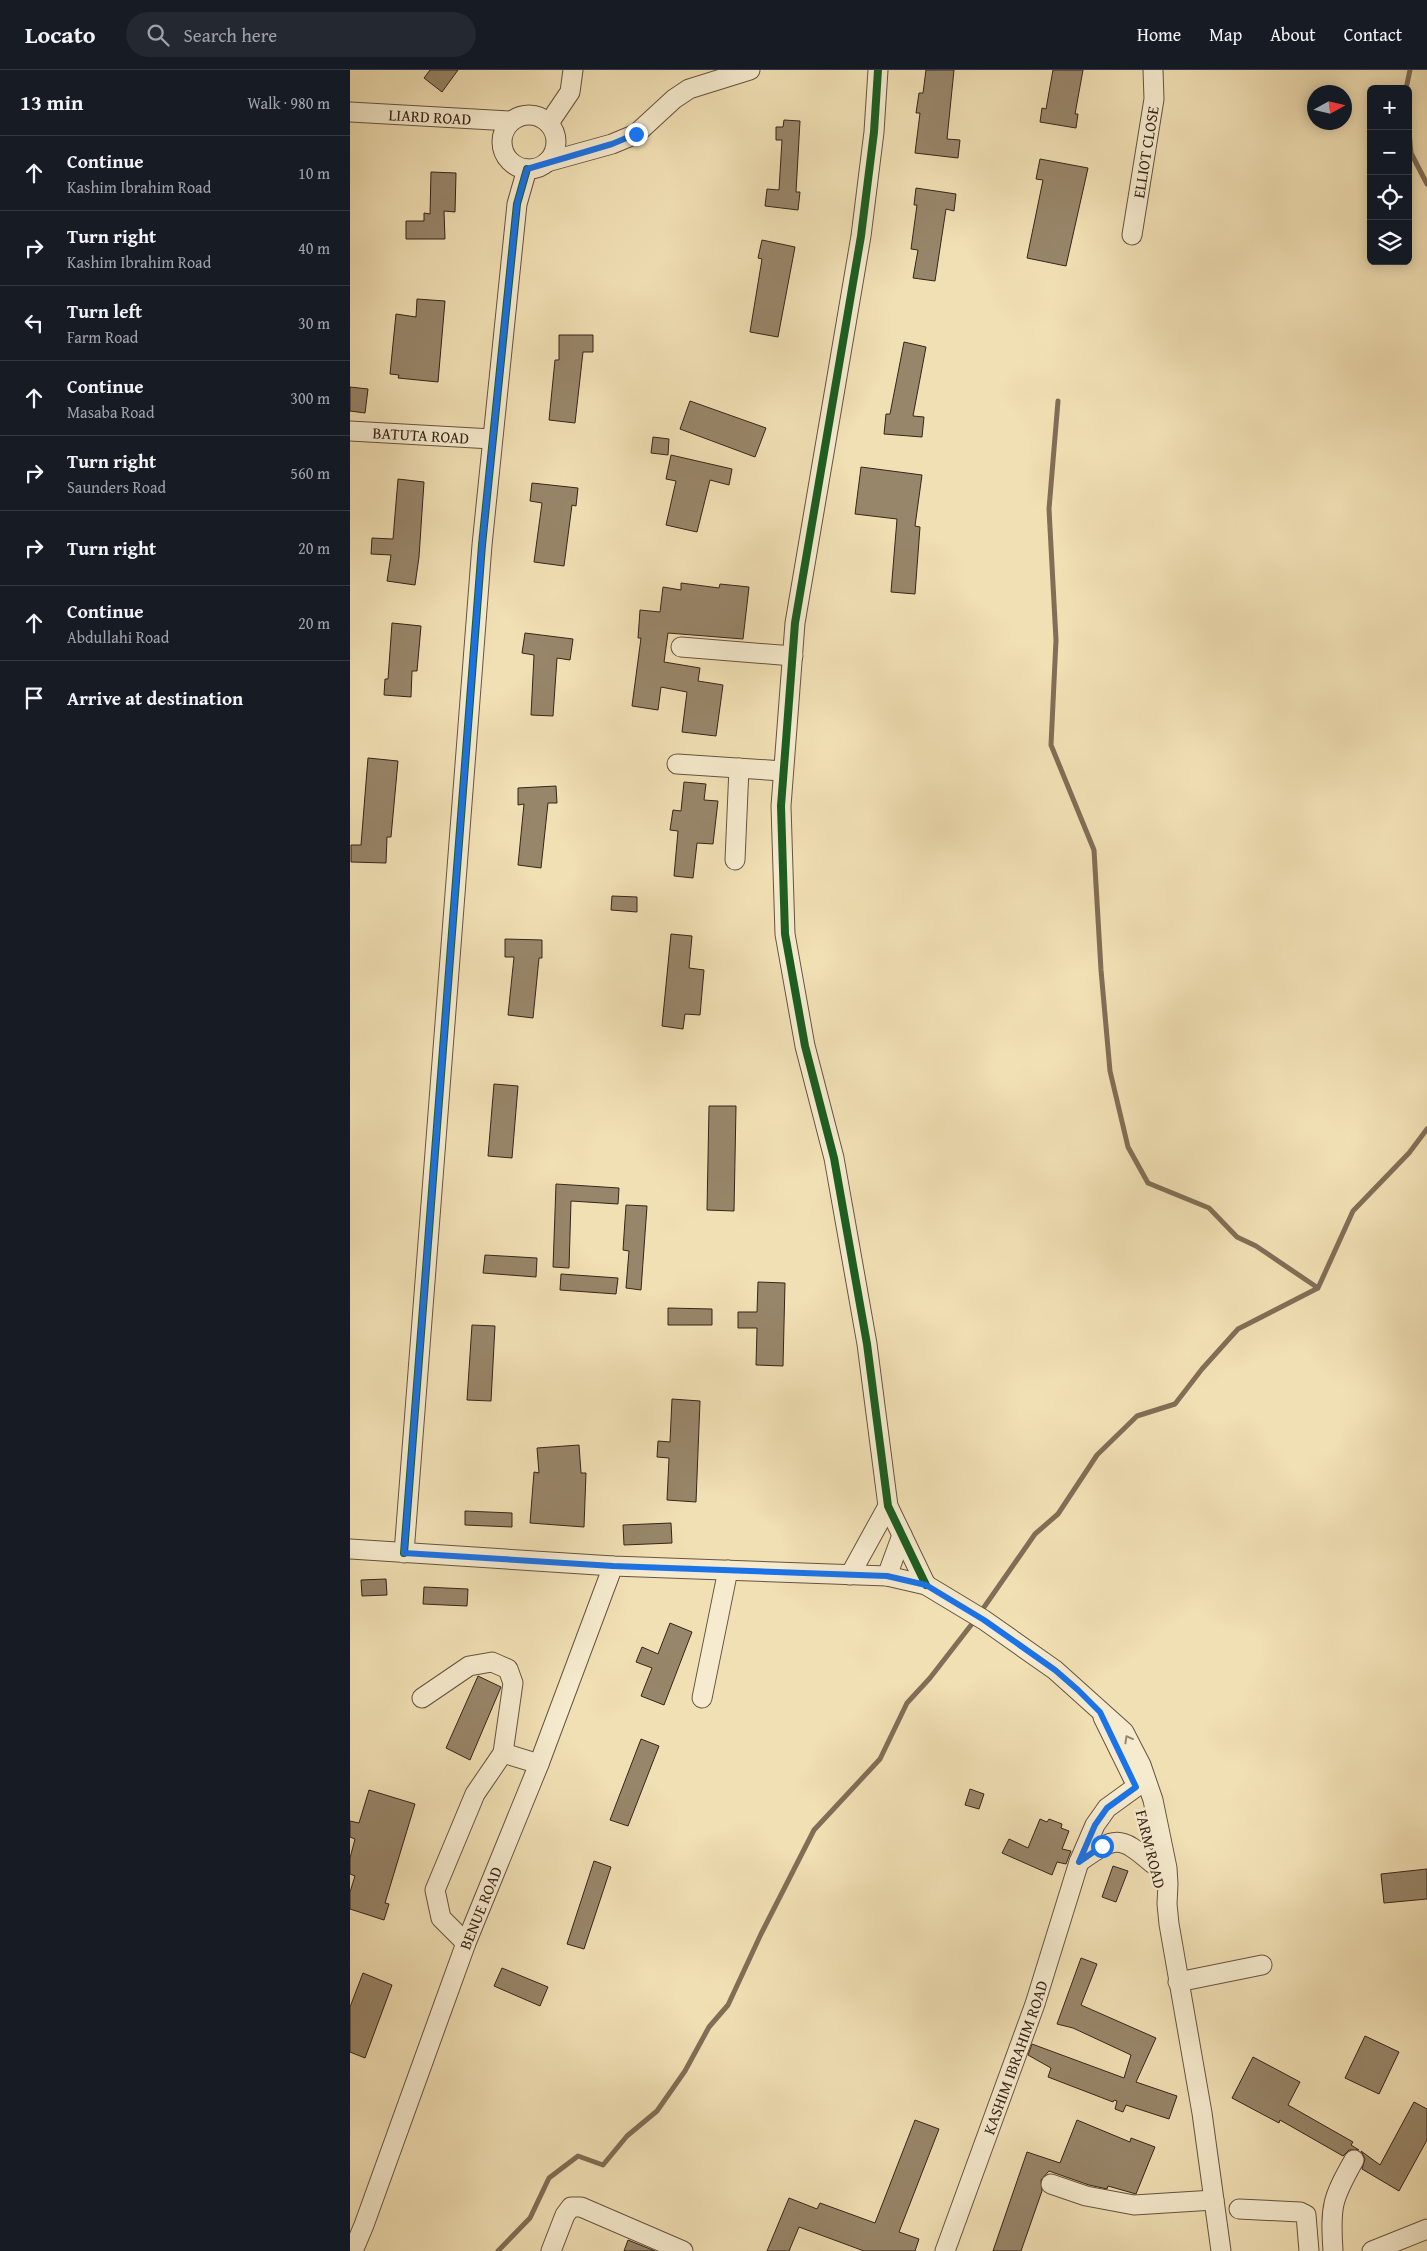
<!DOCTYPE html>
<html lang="en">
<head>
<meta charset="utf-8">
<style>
	body { margin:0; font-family:"Gentium Book Plus",serif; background:#242831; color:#f1f3f6 }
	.controls { position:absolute; right:15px; top:15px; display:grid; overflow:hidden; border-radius:8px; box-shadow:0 2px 12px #0003 }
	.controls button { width:45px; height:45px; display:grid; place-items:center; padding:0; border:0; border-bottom:1px solid #363941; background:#171b24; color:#f1f3f6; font:25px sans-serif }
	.compass { position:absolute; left:957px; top:15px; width:45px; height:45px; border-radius:50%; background:#171b24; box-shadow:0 2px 12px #0003; rotate:82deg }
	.stop { position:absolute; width:15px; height:15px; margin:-11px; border:4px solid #1a73e8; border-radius:50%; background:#fff }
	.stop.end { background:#1a73e8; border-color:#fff; box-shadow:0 1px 5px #0008 }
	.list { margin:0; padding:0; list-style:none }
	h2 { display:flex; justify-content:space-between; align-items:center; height:65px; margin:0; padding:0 20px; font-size:21px }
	h2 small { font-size:16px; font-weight:400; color:#9ea1a6 }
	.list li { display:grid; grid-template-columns:32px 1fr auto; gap:15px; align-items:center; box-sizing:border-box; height:75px; padding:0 20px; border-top:1px solid #363941 }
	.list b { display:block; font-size:19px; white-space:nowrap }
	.list p { margin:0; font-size:16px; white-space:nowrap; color:#9ea1a6 }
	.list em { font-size:16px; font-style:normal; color:#9ea1a6 }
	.icon { flex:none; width:28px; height:28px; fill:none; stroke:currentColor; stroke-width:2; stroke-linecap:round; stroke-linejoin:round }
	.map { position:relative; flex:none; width:1077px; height:2181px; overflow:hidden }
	header { display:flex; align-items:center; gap:30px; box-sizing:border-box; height:70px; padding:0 25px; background:#171b24; border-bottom:1px solid #363941 }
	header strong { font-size:24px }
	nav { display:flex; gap:28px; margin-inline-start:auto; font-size:18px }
	.search { width:350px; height:45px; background:#242831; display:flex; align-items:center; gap:12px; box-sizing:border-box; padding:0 18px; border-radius:28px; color:#9ea1a6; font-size:19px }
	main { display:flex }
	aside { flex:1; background:#171b24 }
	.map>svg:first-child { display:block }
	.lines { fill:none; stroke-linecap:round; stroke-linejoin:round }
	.stream { stroke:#816e56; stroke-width:5 }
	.building { fill:#98866a; stroke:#372419 }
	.minor-casing { stroke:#665340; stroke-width:21 }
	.minor { stroke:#f6ebce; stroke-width:19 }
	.cycleway-casing { stroke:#f6ebce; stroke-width:11 }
	.cycleway { stroke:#1b5e20; stroke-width:8 }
	.oneway { stroke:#968874 }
	.route { stroke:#1a73e8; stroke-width:6 }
	.labels { text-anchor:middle; stroke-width:4.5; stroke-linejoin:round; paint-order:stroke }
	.street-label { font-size:16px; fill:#372419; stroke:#f6ebce }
</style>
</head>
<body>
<header>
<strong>Locato</strong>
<div class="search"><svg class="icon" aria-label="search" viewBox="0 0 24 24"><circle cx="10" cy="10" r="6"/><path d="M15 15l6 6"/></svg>Search here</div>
<nav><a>Home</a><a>Map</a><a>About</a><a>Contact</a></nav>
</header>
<main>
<aside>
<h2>13 min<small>Walk · 980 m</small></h2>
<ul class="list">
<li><svg class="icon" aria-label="ahead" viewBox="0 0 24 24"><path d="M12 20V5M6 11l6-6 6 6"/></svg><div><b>Continue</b><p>Kashim Ibrahim Road</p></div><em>10 m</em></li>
<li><svg class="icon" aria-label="right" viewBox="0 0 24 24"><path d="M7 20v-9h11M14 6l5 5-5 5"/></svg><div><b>Turn right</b><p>Kashim Ibrahim Road</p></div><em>40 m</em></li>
<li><svg class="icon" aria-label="left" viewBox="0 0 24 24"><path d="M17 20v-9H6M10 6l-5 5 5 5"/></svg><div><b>Turn left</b><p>Farm Road</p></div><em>30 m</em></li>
<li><svg class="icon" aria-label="ahead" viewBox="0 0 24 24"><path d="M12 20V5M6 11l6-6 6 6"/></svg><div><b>Continue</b><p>Masaba Road</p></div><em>300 m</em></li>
<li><svg class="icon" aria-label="right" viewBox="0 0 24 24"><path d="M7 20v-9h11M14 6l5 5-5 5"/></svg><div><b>Turn right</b><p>Saunders Road</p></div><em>560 m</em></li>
<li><svg class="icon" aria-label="right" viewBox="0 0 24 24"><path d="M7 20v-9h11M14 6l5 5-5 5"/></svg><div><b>Turn right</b></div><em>20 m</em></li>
<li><svg class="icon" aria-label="ahead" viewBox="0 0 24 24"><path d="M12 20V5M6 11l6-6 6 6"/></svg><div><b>Continue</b><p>Abdullahi Road</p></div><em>20 m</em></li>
<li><svg class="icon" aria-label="arrive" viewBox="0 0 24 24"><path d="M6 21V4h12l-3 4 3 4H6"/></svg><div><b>Arrive at destination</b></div></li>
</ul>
</aside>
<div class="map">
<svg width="1077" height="2181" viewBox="0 0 1077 2181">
	<rect width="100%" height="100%" fill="#f1e0b4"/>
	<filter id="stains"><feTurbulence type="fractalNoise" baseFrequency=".004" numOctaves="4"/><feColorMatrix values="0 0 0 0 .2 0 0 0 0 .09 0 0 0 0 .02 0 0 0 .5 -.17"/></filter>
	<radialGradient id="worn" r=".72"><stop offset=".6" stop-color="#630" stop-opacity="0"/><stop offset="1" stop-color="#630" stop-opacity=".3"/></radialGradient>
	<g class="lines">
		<path class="stream" d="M1056 19 1060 0
			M1058 51 1061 83 1077 114
			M708 331 699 439 706 570 701 675 744 780 751 900 760 1001 778 1077 798 1113 859 1138 887 1167 906 1176 968 1218
			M630 1543 685 1464 708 1444 747 1385 787 1346 825 1334 852 1299 888 1259 968 1218 1003 1141 1059 1083 1077 1059
			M148 2181 180 2148 199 2108 228 2086 253 2095 277 2066 307 2041 335 2001 359 1957 378 1935 411 1864 464 1760 530 1689 557 1633 580 1608 625 1550"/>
	</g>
	<path class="building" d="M80 0H108L92 22 74 8Z
		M576 0H604L597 69 610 70 608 88 565 83 570 43H566L569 23H573Z
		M703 0H733L725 44H728L726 58 690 52 692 38 696 39Z
		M434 50 450 51 446 122H450L448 140 415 136 417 119 429 120 432 70H426V57H433Z
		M690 89 738 98 716 196 677 188 693 110 686 109Z
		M81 102 106 103 105 142 94 141 95 169H56V151H74V143L80 144Z
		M566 118 606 124 604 141 596 139 585 211 563 208 568 180 561 179 567 135H564Z
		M412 170 445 177 428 267 400 262 412 189 408 188Z
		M67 229 95 231 88 312 48 308 49 305 40 304 46 244 66 247Z
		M209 265H243V282H233L225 353 199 350 205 290H209Z
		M554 272 576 277 563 346 574 347 572 367 534 364 536 344H540Z
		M0 317 18 319 15 343 0 341Z
		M340 331 416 358 405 387 330 359Z
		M303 367 319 369 318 385 301 383Z
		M321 385 382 399 379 415 360 410 347 462 316 455 326 411 316 409Z
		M511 397 572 405 565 456 570 457 565 524 541 522 547 449 505 444Z
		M48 409 74 412 69 487 65 515 37 511 41 485 21 484 22 468 43 469Z
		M182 413 228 418 226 436 222 435 214 496 184 492 192 433 180 431Z
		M331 513 369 518 370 514 399 517 393 569 318 563 314 592 350 598 348 611 373 615 366 666 332 662 337 622 311 617 308 640 282 636 291 568H288L290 540 310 542 313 517 331 520Z
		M42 553 71 556 67 601H62L61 627 34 625 35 609H38Z
		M175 563 223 569 220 590 207 588 203 646 181 645 184 585 172 583Z
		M18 688 48 691 41 767H37L36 793 1 792V775H11Z
		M334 712 356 714 354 730 368 731 363 774 347 773 343 808 324 806 328 761 320 760 323 740 331 741Z
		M206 716 207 733H198L191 798 168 795 174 734 168 735V718Z
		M262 826 287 827V842L261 840Z
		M321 864 342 866 339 898 354 900 350 945 335 944 333 959 312 956Z
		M155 869 192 870V888H189L183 948 158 945 164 887H155Z
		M144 1014 168 1016 162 1088 138 1086Z
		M359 1036H386L384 1141 357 1140Z
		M206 1114 269 1118 268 1134 221 1131 219 1198 203 1197Z
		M276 1135 297 1136 291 1220 276 1218 279 1181 273 1180Z
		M135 1185 187 1188 186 1207 133 1203Z
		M211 1204 268 1208 266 1224 210 1220Z
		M408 1212 435 1213 433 1296 406 1295 407 1258H388V1242H407Z
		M318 1238 362 1239V1255H318Z
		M122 1255 145 1256 141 1331 117 1330Z
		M322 1329 350 1331 346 1432 317 1430 319 1388 307 1387 308 1371 320 1372Z
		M229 1375 231 1403H236L234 1457 180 1453 184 1402 189 1403 187 1378Z
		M115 1441 162 1443V1457L115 1455Z
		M321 1453 322 1473 274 1475 273 1455Z
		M36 1509 37 1525 12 1526 11 1510Z
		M74 1517 118 1519 117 1536 73 1534Z
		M320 1553 342 1562 314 1635 291 1626 302 1598 286 1592 292 1577 308 1584Z
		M128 1606 151 1617 120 1690 96 1678Z
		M291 1669 309 1676 278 1756 260 1750Z
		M620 1719 634 1724 629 1739 615 1735Z
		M19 1720 65 1734 35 1833 39 1834 34 1850 0 1839V1822L5 1806 0 1804V1788L5 1769 0 1767V1751L9 1753Z
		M690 1749 697 1752 699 1749 712 1754 711 1758 719 1761 712 1779 721 1781 716 1794 707 1792 702 1805 652 1783 659 1769 678 1778Z
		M244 1791 261 1797 234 1879 217 1874Z
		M763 1796 778 1801 766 1832 752 1827Z
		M1077 1799V1829L1034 1833 1031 1804Z
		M731 1888 747 1894 731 1935 806 1968 786 2012 827 2026 819 2049 776 2035 773 2042 765 2039 767 2031 764 2030 763 2032 698 2007 701 1998 678 1985 682 1974 774 2008 781 1985 723 1958 707 1954Z
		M152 1898 198 1917 190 1936 144 1916Z
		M13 1903 42 1915 15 1988 0 1982V1937Z
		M1015 1966 1049 1982 1029 2024 995 2008Z
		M903 1987 950 2012 938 2035 1003 2072 1001 2075 1009 2080H999L993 2086 930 2050 929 2053 882 2028Z
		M1064 2032 1077 2039V2070L1049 2121 1012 2099 1015 2089 1011 2081 1030 2095Z
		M565 2050 589 2059 549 2162 569 2169 565 2181H514L449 2157 439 2181H417L439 2128 467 2139 470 2133 525 2153Z
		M727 2050 780 2072 781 2068 805 2077 786 2124 758 2116 757 2119 739 2115 699 2101 691 2110 692 2121 671 2181H643L677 2082 710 2093Z
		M278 2170 305 2181H274Z"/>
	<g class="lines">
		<defs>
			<g id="minor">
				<path d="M528 0 524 62 511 166 445 553 431 736 435 864 455 976 484 1088 517 1274 538 1436 576 1515"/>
				<path id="s1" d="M0 42 161 51"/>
				<circle cx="179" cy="72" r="27"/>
				<path d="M199 53 220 22 223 0"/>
				<path d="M197 92 262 74 286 64 324 29 339 19 400 0"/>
				<path id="s2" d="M782 165 804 29 803 0"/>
				<path id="s3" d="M0 361 142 369"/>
				<path d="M331 577 443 586"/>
				<path d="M327 694 433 701"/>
				<path d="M385 790 389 698"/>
				<path d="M0 1479 263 1496 537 1506 576 1515 634 1550 705 1600 774 1662 791 1695 803 1730 817 1798 818 1814 817 1834 819 1854 852 2043 871 2181"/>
				<path d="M54 1483 132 475 167 134 177 99"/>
				<path d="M500 1505 538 1436"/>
				<path d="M537 1506 552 1465"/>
				<path d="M72 1628 119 1596 142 1592 158 1599 163 1613 153 1683"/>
				<path d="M352 1628 378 1500"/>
				<path d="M753 1647 783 1708"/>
				<path d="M729 1792C765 1767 769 1764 803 1794"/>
				<path d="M116 1873 91 1848 85 1820 125 1724 153 1683 189 1694"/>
				<path d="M828 1912 912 1895"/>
				<path d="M701 2114 736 2126 784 2135 864 2130"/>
				<path d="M889 2139 950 2142 956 2145 959 2181"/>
				<path id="s4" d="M3 2181 14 2155 116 1873 189 1694 263 1496"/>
				<path d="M201 2181 215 2145 221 2137H231L333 2181"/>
				<path id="s5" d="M595 2181 685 1934 729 1792 745 1755 757 1738 786 1717"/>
				<path d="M983 2181C980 2136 982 2129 1004 2090"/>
				<path d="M1022 2181 1077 2159"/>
			</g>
		</defs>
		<use href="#minor" class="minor-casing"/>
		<use href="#minor" class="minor"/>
		<defs>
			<path id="cycleway" d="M528 0 524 62 511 166 445 553 431 736 435 864 455 976 484 1088 517 1274 538 1436 576 1515
				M54 1483 132 475 167 134 177 99"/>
		</defs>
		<use href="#cycleway" class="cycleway-casing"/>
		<use href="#cycleway" class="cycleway"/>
	</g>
	<defs><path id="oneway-chevron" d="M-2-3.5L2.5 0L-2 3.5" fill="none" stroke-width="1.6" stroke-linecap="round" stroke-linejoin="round" transform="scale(1.25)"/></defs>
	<use class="oneway" href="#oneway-chevron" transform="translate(778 1669) rotate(-119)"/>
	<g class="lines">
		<path class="route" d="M286 64 262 74 177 99 167 134 132 475 54 1483 263 1496 537 1506 576 1515 634 1550 705 1600 728 1620 750 1642 786 1717 757 1738 745 1755 729 1792 752 1776"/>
	</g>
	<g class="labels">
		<g class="street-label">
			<text dy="6" stroke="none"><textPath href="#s1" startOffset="80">LIARD ROAD</textPath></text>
			<text dy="6" stroke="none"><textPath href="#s2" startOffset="84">ELLIOT CLOSE</textPath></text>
			<text dy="6" stroke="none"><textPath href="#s3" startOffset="71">BATUTA ROAD</textPath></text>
			<text transform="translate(801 1779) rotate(76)" y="6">FARM ROAD</text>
			<text dy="6" stroke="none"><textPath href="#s4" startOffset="366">BENUE ROAD</textPath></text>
			<text dy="6" stroke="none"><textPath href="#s5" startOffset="206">KASHIM IBRAHIM ROAD</textPath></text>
		</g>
	</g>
	<rect width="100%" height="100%" filter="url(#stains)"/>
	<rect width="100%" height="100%" fill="url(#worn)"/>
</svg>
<div class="controls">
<button>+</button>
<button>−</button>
<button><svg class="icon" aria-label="locate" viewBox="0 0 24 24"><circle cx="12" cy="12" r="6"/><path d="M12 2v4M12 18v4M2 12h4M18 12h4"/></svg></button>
<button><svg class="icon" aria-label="layers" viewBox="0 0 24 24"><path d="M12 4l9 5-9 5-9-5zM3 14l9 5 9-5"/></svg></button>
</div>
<svg class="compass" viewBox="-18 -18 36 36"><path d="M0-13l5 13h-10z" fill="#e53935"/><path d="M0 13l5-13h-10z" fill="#9ea1a6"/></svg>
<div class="stop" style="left:752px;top:1776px"></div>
<div class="stop end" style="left:286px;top:64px"></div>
</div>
</main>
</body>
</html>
